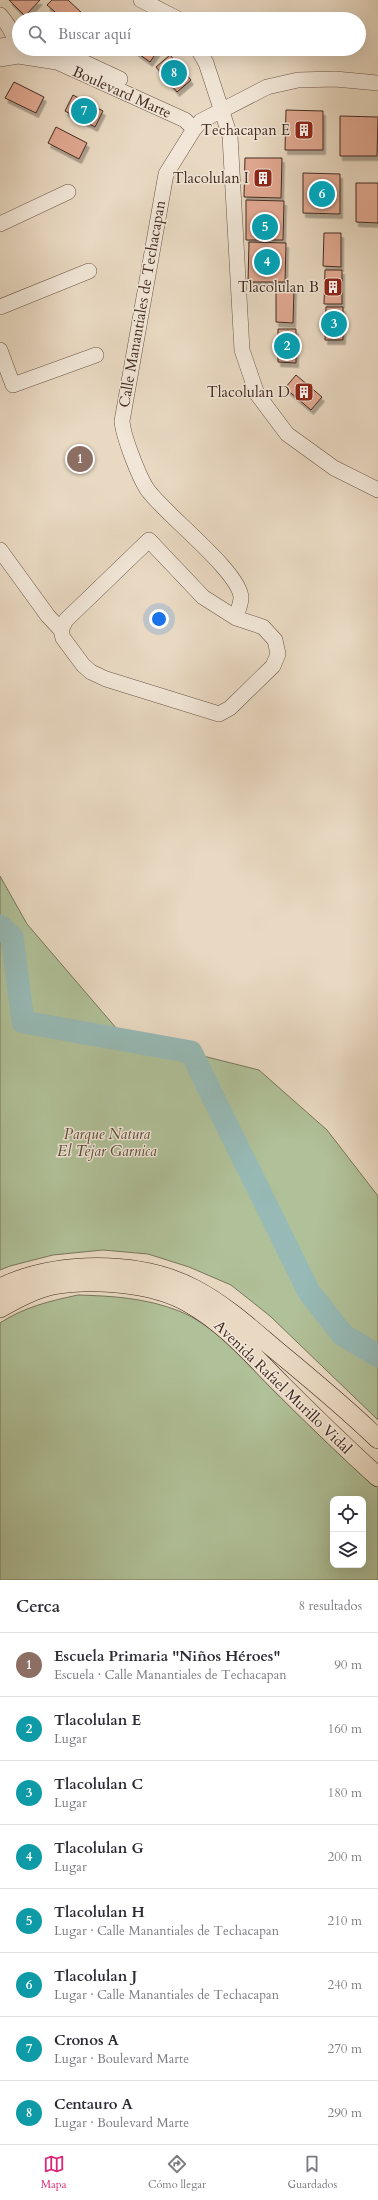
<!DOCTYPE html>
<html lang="es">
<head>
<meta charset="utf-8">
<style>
	body { margin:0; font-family:Cardo,serif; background:#f7f7f7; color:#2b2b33 }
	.controls { position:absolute; right:12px; bottom:12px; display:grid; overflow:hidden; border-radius:8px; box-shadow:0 4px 16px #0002 }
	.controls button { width:36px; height:36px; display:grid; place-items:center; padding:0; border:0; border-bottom:1px solid #e1e1e2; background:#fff; color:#2b2b33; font:20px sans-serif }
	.you { position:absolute; left:159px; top:619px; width:14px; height:14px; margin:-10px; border:3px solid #fff; border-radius:50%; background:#1a73e8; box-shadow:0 0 0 6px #1a73e833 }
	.badge { display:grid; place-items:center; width:26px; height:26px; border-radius:50%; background:#db2777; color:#fff; font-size:13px; font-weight:700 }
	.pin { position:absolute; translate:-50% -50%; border:2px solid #fff; box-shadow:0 1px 4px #0006 }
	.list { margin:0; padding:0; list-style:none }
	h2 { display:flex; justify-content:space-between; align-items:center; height:52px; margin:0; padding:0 16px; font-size:17px }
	h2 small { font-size:13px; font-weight:400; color:#7c7c81 }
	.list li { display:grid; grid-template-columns:26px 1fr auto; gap:12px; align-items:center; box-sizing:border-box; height:64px; padding:0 16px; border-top:1px solid #e1e1e2 }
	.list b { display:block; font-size:15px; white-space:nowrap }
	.list p { margin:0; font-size:13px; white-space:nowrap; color:#7c7c81 }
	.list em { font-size:13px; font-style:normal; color:#7c7c81 }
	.icon { flex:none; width:22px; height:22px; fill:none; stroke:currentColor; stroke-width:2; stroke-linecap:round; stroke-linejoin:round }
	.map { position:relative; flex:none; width:378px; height:1580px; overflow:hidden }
	.search { position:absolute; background:#fff; box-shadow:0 4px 16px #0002; left:12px; right:12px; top:12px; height:44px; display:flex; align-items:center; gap:10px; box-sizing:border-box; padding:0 14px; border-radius:22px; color:#7c7c81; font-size:15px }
	.sheet { height:564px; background:#fff }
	nav { display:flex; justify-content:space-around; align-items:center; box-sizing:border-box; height:56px; border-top:1px solid #e1e1e2; background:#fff; font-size:11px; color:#7c7c81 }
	nav a { display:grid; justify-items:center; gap:2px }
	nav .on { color:#db2777 }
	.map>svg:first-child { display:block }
	.green { fill:#b0c098; stroke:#7a765c; fill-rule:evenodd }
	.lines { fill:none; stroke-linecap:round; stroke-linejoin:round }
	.river { stroke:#97bab6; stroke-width:23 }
	.building { fill:#e2a992; stroke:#432b21; filter:url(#shadow) }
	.minor-casing { stroke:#6c5649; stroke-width:16 }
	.major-casing { stroke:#432b21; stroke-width:20 }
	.minor { stroke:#f1e6d7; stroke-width:15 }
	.major { stroke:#e9d9c2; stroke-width:19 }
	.labels { text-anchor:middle; stroke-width:3; stroke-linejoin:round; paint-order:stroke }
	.street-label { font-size:15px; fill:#432b21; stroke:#f1e6d7 }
	.poi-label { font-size:15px; fill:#432b21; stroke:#f1e6d7; text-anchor:end }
	.park-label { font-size:15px; font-style:italic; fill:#594939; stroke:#f1e6d7 }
</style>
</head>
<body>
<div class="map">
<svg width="378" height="1580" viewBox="0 0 378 1580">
	<defs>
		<filter id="shadow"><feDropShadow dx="2.5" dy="4.5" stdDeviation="0" flood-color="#0004"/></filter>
	</defs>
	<rect width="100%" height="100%" fill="#e9d9c2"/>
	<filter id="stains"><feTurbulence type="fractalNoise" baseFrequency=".005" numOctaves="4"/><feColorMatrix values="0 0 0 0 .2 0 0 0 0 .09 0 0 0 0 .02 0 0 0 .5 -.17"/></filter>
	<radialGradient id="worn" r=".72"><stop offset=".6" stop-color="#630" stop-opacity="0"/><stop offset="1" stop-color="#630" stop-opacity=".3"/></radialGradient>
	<path class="green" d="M0 876 27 924 123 1036 259 1070 327 1130 378 1196V1420L270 1316 231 1285 189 1267 148 1254 103 1250 53 1255 10 1266 0 1270Z
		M78 1295C113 1296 146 1298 179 1311 214 1325 241 1357 268 1383 305 1418 341 1452 378 1487V1580H0V1323C24 1307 50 1301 78 1295ZM333 1499H363V1565H333Z"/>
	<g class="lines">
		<path class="river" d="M0 926 12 937 23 1022 191 1052 309 1292 343 1335 378 1356"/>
	</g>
	<path class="building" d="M9 0H40L25 16Z
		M52 0H68L83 14 79 19H63L47 5Z
		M91 16 100 19H90Z
		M132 49H159L150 62Z
		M170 55 191 80 177 92 156 67Z
		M14 82 44 97 36 113 5 98Z
		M73 95 103 111 95 127 65 111Z
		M286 110 323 111V150H285Z
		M340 116 378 117 377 156H340Z
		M56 127 87 143 79 159 48 143Z
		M245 158H282L281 198 244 197Z
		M303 173 340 174V214L303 213Z
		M356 183H378V223L356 222Z
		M246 200 284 201 283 240H246Z
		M324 233H341V267L323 266Z
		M249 242 286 243 285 282H248Z
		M325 270H342V304H324Z
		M276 289H294L293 323 276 322Z
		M326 307H343V340H325Z
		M278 329H296V363L278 362Z
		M296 375 322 397 311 410 285 388Z"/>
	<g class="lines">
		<defs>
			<path id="minor" d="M141 0 178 19
				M0 15C11 28 17 39 18 56
				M0 46 19 43
				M51 49 60 51 120 79
				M198 49 206 63 230 136 242 350 257 394 287 434 334 468 378 490
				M0 59 18 56 57 62 185 120 194 129
				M0 224 68 192
				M0 307 89 271
				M0 350 13 385 96 355
				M0 550 48 616 61 630 63 638 83 665 91 672 106 679 219 714 230 708 273 666 278 654 275 640 263 627 236 618 203 597 149 540 66 620 61 630
				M236 618C237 612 241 604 241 598 241 572 163 513 147 489 139 477 123 436 122 421L166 174 194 129 201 121 267 87 298 80 335 79 378 83"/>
			<path id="major" d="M0 1288C56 1261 139 1260 194 1289 225 1305 251 1329 277 1351 311 1379 346 1408 378 1439
				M0 1308C16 1299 34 1289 53 1285 93 1278 153 1282 189 1303 225 1323 253 1356 282 1385 313 1416 345 1447 378 1477"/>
		</defs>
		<use href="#minor" class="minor-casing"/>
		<use href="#major" class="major-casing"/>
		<use href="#minor" class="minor"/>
		<use href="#major" class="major"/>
	</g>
	<defs>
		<symbol id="building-square" viewBox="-11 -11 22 22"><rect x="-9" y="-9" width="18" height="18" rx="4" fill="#8f2418" stroke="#f1e6d7"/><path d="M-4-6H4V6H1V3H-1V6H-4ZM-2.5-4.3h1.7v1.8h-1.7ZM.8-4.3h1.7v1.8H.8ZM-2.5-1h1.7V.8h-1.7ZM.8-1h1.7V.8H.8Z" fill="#fff"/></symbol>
	</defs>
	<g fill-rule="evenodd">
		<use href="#building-square" x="293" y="119" width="22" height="22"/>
		<use href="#building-square" x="252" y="167" width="22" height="22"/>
		<use href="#building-square" x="322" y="276" width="22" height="22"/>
		<use href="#building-square" x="293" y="381" width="22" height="22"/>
	</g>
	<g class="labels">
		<g class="street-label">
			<text transform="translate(122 92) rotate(24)" y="5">Boulevard Marte</text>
			<text transform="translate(142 304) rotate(-80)" y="5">Calle Manantiales de Techacapan</text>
			<text transform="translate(283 1387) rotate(44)" y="5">Avenida Rafael Murillo Vidal</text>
		</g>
		<g class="poi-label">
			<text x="290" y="135">Techacapan E</text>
			<text x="249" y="183">Tlacolulan I</text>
			<text x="319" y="292">Tlacolulan B</text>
			<text x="290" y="397">Tlacolulan D</text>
		</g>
		<g class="park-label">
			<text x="107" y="1139">Parque Natura<tspan x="107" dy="17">El Tejar Garnica</tspan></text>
		</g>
	</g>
	<rect width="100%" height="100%" filter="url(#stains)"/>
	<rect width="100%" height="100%" fill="url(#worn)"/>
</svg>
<div class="controls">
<button><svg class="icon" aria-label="locate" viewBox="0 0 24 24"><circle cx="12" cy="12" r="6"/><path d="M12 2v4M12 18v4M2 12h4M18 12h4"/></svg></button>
<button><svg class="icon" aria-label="layers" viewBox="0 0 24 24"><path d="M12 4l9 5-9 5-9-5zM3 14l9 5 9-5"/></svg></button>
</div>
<div class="you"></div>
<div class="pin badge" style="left:80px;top:459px;background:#8d6e63">1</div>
<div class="pin badge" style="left:287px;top:346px;background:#0f9aa8">2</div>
<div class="pin badge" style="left:334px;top:324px;background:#0f9aa8">3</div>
<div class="pin badge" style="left:267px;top:262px;background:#0f9aa8">4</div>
<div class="pin badge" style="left:265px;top:227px;background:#0f9aa8">5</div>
<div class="pin badge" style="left:322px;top:194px;background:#0f9aa8">6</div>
<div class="pin badge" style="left:84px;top:111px;background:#0f9aa8">7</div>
<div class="pin badge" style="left:174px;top:73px;background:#0f9aa8">8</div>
<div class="search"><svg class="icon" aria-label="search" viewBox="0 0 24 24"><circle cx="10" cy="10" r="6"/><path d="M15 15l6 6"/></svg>Buscar aquí</div>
</div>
<section class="sheet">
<h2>Cerca<small>8 resultados</small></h2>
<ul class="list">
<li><span class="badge" style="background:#8d6e63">1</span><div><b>Escuela Primaria ''Niños Héroes''</b><p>Escuela · Calle Manantiales de Techacapan</p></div><em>90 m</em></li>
<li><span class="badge" style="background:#0f9aa8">2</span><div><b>Tlacolulan E</b><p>Lugar</p></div><em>160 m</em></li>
<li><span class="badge" style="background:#0f9aa8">3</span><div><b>Tlacolulan C</b><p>Lugar</p></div><em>180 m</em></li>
<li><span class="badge" style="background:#0f9aa8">4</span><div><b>Tlacolulan G</b><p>Lugar</p></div><em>200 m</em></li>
<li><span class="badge" style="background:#0f9aa8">5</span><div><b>Tlacolulan H</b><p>Lugar · Calle Manantiales de Techacapan</p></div><em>210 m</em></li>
<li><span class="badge" style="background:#0f9aa8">6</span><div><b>Tlacolulan J</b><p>Lugar · Calle Manantiales de Techacapan</p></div><em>240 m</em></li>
<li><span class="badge" style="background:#0f9aa8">7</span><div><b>Cronos A</b><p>Lugar · Boulevard Marte</p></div><em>270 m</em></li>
<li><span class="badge" style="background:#0f9aa8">8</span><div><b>Centauro A</b><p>Lugar · Boulevard Marte</p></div><em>290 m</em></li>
</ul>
</section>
<nav>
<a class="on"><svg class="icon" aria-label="map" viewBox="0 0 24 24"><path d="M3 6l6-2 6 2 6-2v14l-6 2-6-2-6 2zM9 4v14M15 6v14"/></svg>Mapa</a>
<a><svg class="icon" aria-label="directions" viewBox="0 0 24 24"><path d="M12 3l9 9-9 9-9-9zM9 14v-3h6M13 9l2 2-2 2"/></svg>Cómo llegar</a>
<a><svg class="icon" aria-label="saved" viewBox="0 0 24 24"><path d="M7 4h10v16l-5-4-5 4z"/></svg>Guardados</a>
</nav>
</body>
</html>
